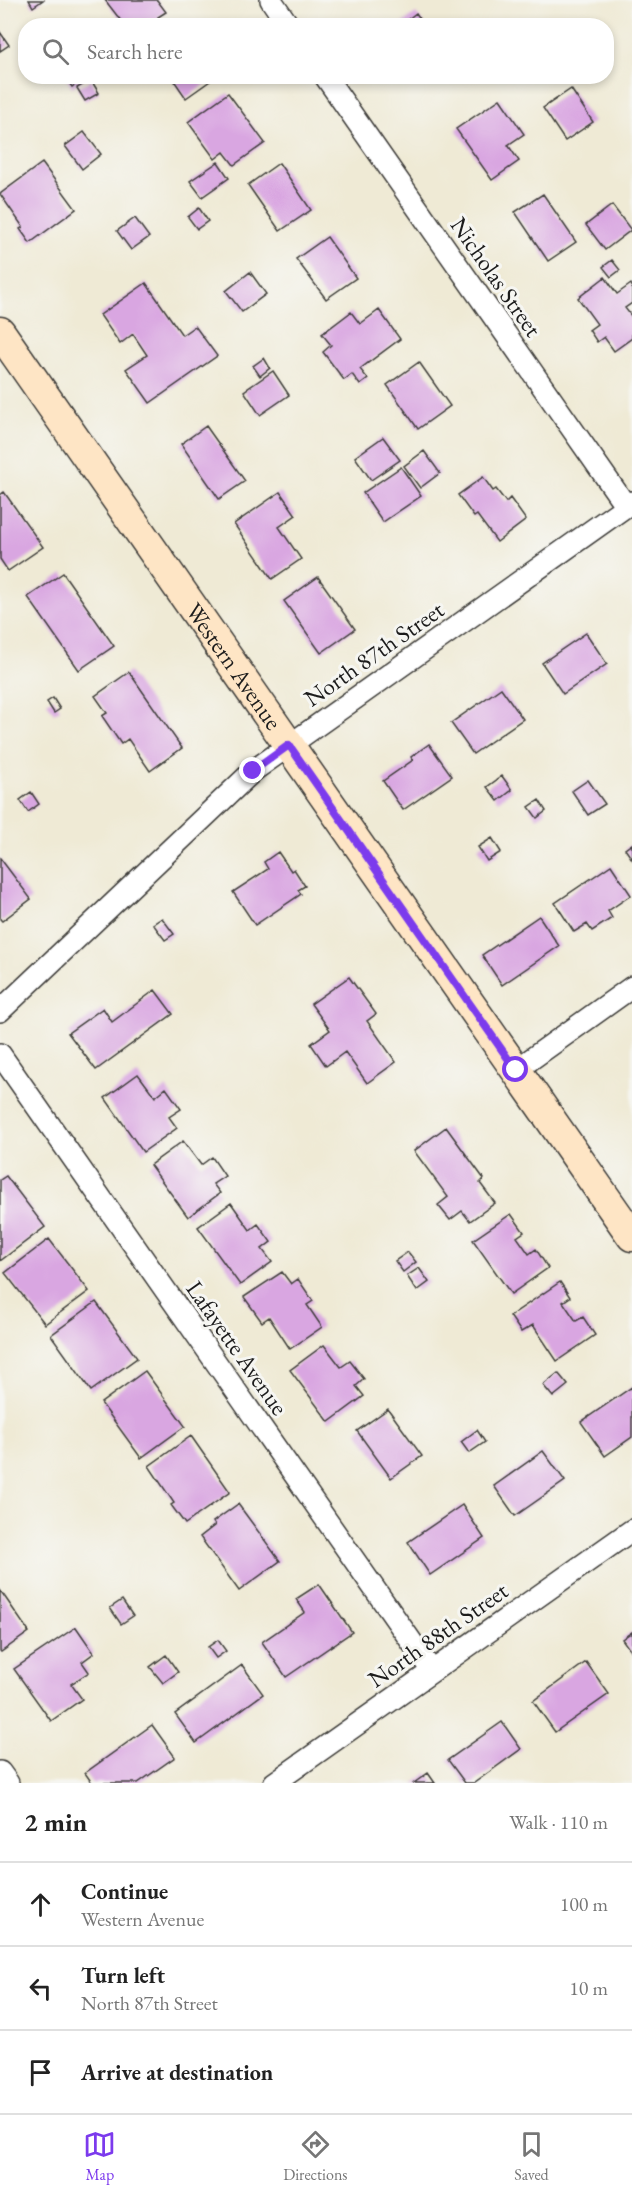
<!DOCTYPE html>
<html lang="en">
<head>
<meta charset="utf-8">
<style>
	body { margin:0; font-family:"EB Garamond",serif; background:#f6f6f6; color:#222 }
	.stop { position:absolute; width:18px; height:18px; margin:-14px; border:4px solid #7c3aed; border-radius:50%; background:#fff }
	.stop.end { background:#7c3aed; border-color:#fff; box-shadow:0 2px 6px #0008 }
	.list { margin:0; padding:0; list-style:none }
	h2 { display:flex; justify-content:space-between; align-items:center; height:78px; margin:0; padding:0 24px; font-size:26px }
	h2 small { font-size:20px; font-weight:400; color:#767676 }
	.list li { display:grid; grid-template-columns:39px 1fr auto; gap:18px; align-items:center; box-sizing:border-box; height:84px; padding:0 24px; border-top:2px solid #e0e0e0 }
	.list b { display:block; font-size:22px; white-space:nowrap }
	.list p { margin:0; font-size:20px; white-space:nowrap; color:#767676 }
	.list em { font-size:20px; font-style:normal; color:#767676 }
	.icon { flex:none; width:33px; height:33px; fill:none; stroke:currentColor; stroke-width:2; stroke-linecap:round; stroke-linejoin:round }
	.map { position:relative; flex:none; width:632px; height:1783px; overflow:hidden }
	.search { position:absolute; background:#fff; box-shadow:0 3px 9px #0003; left:18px; right:18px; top:18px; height:66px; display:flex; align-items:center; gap:15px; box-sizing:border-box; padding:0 21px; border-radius:24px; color:#767676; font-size:22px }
	.sheet { height:330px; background:#fff }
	nav { display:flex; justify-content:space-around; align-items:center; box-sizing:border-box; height:84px; border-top:2px solid #e0e0e0; background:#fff; font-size:16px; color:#767676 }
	nav a { display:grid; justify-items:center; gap:3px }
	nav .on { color:#7c3aed }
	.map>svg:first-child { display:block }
	.building { fill:#d9a6e1 }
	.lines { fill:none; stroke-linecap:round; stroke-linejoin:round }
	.street-casing { stroke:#3c3b38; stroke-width:24 }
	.secondary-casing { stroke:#3c3b38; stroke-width:33 }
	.street { stroke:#fff; stroke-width:21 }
	.secondary { stroke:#fee5c5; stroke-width:30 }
	.route { stroke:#7c3aed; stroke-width:8 }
	.labels { text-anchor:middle; stroke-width:6; stroke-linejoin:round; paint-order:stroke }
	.street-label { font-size:24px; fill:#1c1c1c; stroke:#f6f6f2 }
</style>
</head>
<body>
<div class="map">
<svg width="632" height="1783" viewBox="0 0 632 1783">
	<rect width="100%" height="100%" fill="#f6f6f2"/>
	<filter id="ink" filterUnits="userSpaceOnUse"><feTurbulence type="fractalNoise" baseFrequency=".0167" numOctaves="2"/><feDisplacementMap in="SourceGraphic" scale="12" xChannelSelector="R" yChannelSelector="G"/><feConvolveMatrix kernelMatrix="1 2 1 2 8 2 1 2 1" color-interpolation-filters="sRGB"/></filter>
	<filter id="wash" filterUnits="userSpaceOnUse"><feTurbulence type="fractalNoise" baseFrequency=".008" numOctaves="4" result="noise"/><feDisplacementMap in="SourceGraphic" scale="24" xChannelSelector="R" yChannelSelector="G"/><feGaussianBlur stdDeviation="1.35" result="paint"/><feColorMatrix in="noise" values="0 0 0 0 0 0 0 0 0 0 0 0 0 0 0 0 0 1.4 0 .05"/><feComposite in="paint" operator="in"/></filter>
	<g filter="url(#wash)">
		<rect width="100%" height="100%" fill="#efead5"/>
		<g id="blocks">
			<path class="building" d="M29 0H43L33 7Z
				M105 0H157L166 12 158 17 161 21 154 26H125Z
				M416 13 425 26H399Z
				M0 32 9 45 0 51Z
				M64 76H88L72 87Z
				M171 76H217L186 98Z
				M91 80 99 93 85 101 77 88Z
				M571 89 593 122 565 141 543 108Z
				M228 93 265 143 234 165 224 152 215 159 188 122Z
				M500 99 524 134 508 145 519 161 492 180 456 129Z
				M84 132 101 154 82 169 65 146Z
				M218 162 229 178 202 197 190 181Z
				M42 163 76 209 30 243 20 229 23 227 0 194Z
				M279 163 311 210 280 231 248 185Z
				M543 194 576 242 548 261 515 212Z
				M612 205 631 230 605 250 586 225Z
				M199 208 208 221 197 229 188 217Z
				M135 218 149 237 131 250 117 231Z
				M327 237 356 278 326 299 296 259Z
				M612 260 620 270 611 277 603 267Z
				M250 272 266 294 242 312 226 291Z
				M605 277 617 294 631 284 632 286V303L625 308 632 317V338L614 351 604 337 597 342 589 330 597 324 578 298Z
				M146 283 182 335 195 326 217 356 150 403 126 369 147 355 133 334 120 344 100 315Z
				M379 310 400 339 360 369 368 379 360 385 352 374 344 380 323 352 331 345 322 334 351 312 360 324Z
				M264 358 270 368 260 376 253 366Z
				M419 362 450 406 418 429 387 385Z
				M273 371 289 395 260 415 244 391Z
				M206 426 245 481 219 499 181 444Z
				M383 437 400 460 371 480 355 457Z
				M424 451 440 473 420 488 404 466Z
				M401 467 421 496 383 522 363 493Z
				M483 477 493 491 496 489 506 502 510 498 526 520 497 542 477 515 474 517 458 495Z
				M4 492 43 547 8 571 0 559V495Z
				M280 492 296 515 279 527 301 559 272 579 234 524Z
				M63 573 114 646 79 670 28 597Z
				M318 577 355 629 321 653 284 601Z
				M586 633 607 664 563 694 542 663Z
				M129 672 182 748 150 771 128 739 121 744 102 716 107 713 95 696Z
				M501 688 523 719 473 754 451 723Z
				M53 698 60 709 54 713 47 702Z
				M429 744 452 776 403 810 383 781 413 760 411 757Z
				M502 776 512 790 498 801 487 787Z
				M588 780 605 804 588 815 572 791Z
				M31 792 39 804 28 812 20 800Z
				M539 800 546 811 537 818 529 807Z
				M492 838 501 852 487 861 478 847Z
				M632 844V859L625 849Z
				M278 852 291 871 294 869 305 886 298 890 301 894 255 925 233 892 268 869 264 862Z
				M0 858 31 899 2 921 0 919Z
				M611 865 631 895 608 911 612 918 592 931 587 924 574 932 555 903Z
				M539 916 559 946 502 985 482 955Z
				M162 918 174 934 165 940 153 924Z
				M349 977 376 1014 367 1021 396 1062 367 1083 345 1052 326 1066 311 1044 330 1030 311 1004Z
				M155 990 173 1014 96 1070 68 1033 103 1008 112 1022Z
				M138 1074 155 1097 166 1088 181 1109 169 1117 177 1128 143 1152 105 1098Z
				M446 1127 484 1179 480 1183 495 1203 470 1221 462 1211 450 1220 438 1205 448 1197 414 1151Z
				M183 1141 201 1165 212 1157 225 1176 213 1184 220 1193 188 1217 150 1165Z
				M6 1176 45 1227 0 1261V1180Z
				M231 1203 250 1230 258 1224 271 1242 262 1249 272 1262 240 1285 198 1227Z
				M511 1214 524 1232 517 1237 529 1254 536 1249 548 1268 511 1294 473 1240Z
				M49 1239 89 1291 45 1324 5 1273Z
				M408 1252 416 1262 403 1272 395 1261Z
				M419 1268 429 1282 417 1291 407 1276Z
				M282 1272 291 1284 298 1279 313 1301 307 1305 322 1327 290 1349 269 1317 262 1322 244 1297Z
				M560 1282 570 1297 563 1302 576 1321 583 1317 595 1335 557 1361 533 1325 521 1332 510 1316Z
				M96 1302 137 1358 91 1391 51 1335Z
				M324 1345 341 1367 350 1361 364 1379 356 1386 364 1396 329 1422 290 1370Z
				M145 1371 185 1426 141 1458 101 1403Z
				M558 1373 568 1385 553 1397 543 1385Z
				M632 1387V1437L605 1456 581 1422Z
				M388 1409 422 1456 391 1478 357 1431Z
				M477 1430 485 1442 469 1453 461 1442Z
				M191 1436 230 1492 185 1524 171 1505 174 1503 149 1466Z
				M543 1451 565 1481 515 1516 494 1486Z
				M238 1504 280 1561 239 1591 200 1537 215 1525 213 1522Z
				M462 1505 484 1538 430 1575 408 1542Z
				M319 1584 352 1632 286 1677 262 1642 305 1612 296 1599Z
				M0 1590 29 1632 1 1652 0 1651Z
				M122 1600 133 1616 121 1624 110 1608Z
				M76 1627 94 1653 82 1662 89 1672 71 1684 82 1699 51 1721 14 1669Z
				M632 1632V1653L622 1639Z
				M218 1640 226 1651 216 1658 208 1647Z
				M166 1655 178 1672 163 1683 150 1667Z
				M586 1662 609 1694 555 1732 533 1701Z
				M242 1665 263 1694 196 1743 175 1714Z
				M502 1722 521 1749 474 1783H465L448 1760Z
				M152 1725 175 1757 138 1783H92L85 1773Z
				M428 1773 435 1783H414Z"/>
		</g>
	</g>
	<g filter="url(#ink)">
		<use href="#blocks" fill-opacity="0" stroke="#3c3b38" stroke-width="1.5"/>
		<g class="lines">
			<defs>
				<path id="street" d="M271 0 289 26
					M325 76 626 506
					M0 1011 253 771 632 502
					M0 1054 432 1671
					M516 1070 632 987
					M0 1772 8 1783
					M274 1783 632 1530"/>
				<g id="secondary">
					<path id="s1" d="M0 332 632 1236"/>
				</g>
			</defs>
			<use href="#street" class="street-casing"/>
			<use href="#secondary" class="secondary-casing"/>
			<use href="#street" class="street"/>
			<use href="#secondary" class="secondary"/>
		</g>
	</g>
	<g class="lines" filter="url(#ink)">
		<path class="route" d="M253 771 289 745 516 1070"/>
	</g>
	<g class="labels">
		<g class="street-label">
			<text transform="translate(496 277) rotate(55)" y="8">Nicholas Street</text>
			<text transform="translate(374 654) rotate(-35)" y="8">North 87th Street</text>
			<text dy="8" stroke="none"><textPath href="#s1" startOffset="408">Western Avenue</textPath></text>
			<text transform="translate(237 1348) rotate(55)" y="8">Lafayette Avenue</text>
			<text transform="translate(438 1635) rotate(-35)" y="8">North 88th Street</text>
		</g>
	</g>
</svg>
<div class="stop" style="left:516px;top:1070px"></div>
<div class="stop end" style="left:253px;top:771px"></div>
<div class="search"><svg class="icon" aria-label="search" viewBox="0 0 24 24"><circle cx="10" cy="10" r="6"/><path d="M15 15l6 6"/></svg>Search here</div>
</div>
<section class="sheet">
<h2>2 min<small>Walk · 110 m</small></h2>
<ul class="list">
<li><svg class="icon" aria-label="ahead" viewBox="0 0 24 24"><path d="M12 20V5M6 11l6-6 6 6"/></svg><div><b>Continue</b><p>Western Avenue</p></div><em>100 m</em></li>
<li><svg class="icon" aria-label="left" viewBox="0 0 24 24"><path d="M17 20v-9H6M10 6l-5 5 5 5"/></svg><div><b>Turn left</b><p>North 87th Street</p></div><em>10 m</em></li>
<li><svg class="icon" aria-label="arrive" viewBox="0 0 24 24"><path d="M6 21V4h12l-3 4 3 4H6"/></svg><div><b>Arrive at destination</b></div></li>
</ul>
</section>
<nav>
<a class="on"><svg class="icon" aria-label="map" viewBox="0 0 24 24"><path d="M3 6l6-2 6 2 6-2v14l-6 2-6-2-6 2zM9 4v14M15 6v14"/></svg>Map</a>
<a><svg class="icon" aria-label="directions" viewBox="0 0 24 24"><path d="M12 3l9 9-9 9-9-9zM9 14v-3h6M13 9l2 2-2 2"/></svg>Directions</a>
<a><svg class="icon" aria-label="saved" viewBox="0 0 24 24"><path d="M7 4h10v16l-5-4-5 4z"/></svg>Saved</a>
</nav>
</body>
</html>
